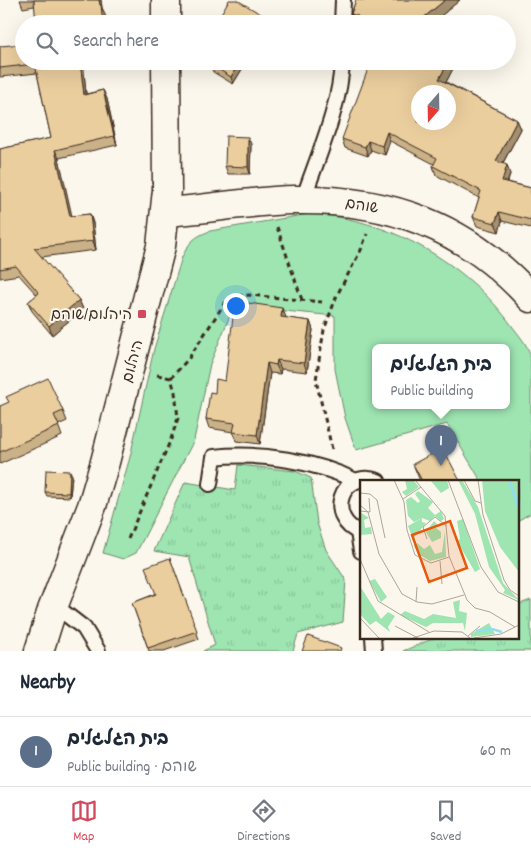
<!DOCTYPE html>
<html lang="en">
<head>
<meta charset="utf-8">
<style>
	body { margin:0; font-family:Dekko,"Playpen Sans Hebrew",sans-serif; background:#f2f2f3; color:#1f2937 }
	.compass { position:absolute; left:411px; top:85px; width:45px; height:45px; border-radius:50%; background:#fff; box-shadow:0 5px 20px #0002; rotate:200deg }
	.you { position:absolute; left:235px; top:305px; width:18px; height:18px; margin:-12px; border:4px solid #fff; border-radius:50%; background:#1a73e8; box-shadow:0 0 0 8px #1a73e833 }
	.badge { display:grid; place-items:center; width:32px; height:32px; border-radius:50%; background:#d1495b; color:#fff; font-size:16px; font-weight:700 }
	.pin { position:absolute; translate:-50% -41px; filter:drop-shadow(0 1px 2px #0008) }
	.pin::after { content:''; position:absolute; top:26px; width:18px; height:15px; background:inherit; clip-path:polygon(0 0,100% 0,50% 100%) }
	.popup { position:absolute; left:372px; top:344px; width:138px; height:65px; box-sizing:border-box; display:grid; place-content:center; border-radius:8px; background:#fff; filter:drop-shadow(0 1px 4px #0005); font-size:16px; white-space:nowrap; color:#747a83 }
	.popup b { font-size:19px; color:#1f2937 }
	.popup::after { content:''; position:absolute; left:50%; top:100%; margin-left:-10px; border:10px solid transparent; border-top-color:#fff }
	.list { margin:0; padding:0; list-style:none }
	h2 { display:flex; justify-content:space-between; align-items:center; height:65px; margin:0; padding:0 20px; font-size:21px }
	h2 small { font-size:16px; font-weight:400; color:#747a83 }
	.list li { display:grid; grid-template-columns:32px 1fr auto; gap:15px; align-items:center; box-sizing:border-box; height:70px; padding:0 20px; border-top:1px solid #e0e1e3 }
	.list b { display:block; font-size:19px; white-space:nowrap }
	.list p { margin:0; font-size:16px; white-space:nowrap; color:#747a83 }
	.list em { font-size:16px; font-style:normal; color:#747a83 }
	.icon { flex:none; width:28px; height:28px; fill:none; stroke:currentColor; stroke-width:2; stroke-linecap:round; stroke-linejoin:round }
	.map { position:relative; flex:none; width:531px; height:651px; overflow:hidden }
	.search { position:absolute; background:#fff; box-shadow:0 5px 20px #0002; left:15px; right:15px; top:15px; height:55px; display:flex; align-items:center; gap:12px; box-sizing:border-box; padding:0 18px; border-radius:28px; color:#747a83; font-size:19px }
	.sheet { height:135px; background:#fff }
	nav { display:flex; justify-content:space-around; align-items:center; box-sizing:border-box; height:70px; border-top:1px solid #e0e1e3; background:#fff; font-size:14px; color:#747a83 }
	nav a { display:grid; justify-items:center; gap:2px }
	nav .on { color:#d1495b }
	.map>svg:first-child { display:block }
	.grass { fill:url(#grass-tufts); stroke:#6c8868 }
	.green { fill:#9ee5b2; stroke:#6c8868; fill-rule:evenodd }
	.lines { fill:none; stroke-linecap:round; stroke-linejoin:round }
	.service-casing { stroke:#3b2a1e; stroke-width:18 }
	.minor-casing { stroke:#3b2a1e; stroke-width:31 }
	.tertiary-casing { stroke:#3b2a1e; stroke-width:31 }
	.path { stroke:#3b2a1e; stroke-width:3; stroke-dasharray:5 4; stroke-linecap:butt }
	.service { stroke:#fbf7ec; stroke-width:14 }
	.minor { stroke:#fbf7ec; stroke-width:28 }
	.tertiary { stroke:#fbf7ec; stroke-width:28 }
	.wall { fill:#cab188; stroke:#3b2a1e }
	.shaded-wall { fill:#a4906f; stroke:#3b2a1e }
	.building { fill:#ebce9e; stroke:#3b2a1e; fill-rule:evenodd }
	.poi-dot { fill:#d1495b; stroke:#fbf7ec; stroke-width:2 }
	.labels { text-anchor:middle; stroke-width:4; stroke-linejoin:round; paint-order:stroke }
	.street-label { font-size:15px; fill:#3b2a1e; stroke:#fbf7ec }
	.poi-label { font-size:15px; fill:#3b2a1e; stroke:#fbf7ec; text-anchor:end }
	.inset-river { fill:none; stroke:#91ddf1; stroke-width:2.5 }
	.inset-road { fill:none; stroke:#aea59a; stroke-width:1 }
	.view { fill:#e8590c; fill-opacity:0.15; stroke:#e8590c; stroke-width:2.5 }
	.inset-edge { fill:none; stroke:#3b2a1e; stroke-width:2.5 }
</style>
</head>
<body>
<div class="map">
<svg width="531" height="651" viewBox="0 0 531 651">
	<defs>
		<pattern id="grass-tufts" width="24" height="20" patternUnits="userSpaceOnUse" patternTransform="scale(1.25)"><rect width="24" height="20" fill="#9ee5b2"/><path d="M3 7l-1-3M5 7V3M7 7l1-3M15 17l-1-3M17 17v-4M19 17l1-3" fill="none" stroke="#89c599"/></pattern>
	</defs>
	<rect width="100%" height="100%" fill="#fbf7ec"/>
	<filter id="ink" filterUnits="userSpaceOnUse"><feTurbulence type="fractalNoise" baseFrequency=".02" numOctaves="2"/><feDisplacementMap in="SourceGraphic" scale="10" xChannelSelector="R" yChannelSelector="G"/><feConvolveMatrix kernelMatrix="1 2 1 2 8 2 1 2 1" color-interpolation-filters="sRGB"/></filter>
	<g filter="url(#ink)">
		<path class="grass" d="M238 465 295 471 311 478 317 523 326 550 346 580 343 622 298 634 293 651H203L215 645 189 557 154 551 185 482 235 490Z
			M531 600V651H403L437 637H517V605Z"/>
		<path class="green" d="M309 214C387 217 467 263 512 326 518 334 527 344 530 354 531 363 531 382 531 392 531 433 531 473 531 513L517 521V481H481L447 424 356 450 345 418 335 369V316L234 306 210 364 194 440 136 553 123 559 103 553 130 457 154 349 182 257C190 241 194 237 210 231ZM376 347H506V405H376Z"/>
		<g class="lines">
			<defs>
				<path id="service" d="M342 24 343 0
					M303 200C317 158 341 105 342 61
					M210 484 214 457C259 452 316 461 356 481
					M358 532 361 551
					M361 533C324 519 341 468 378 481
					M54 605 84 628 98 651
					M373 637 374 651"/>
				<path id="minor" d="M166 212C208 209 251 201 294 200 389 198 466 226 531 298"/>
				<path id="tertiary" d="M166 0V24
					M39 651 52 610 92 506 105 462 161 246 167 190 166 61"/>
			</defs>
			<use href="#service" class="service-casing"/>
			<use href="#minor" class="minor-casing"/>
			<use href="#tertiary" class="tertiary-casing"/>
			<path class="path" d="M277 227 302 300
				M157 375 171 378
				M332 449 316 380 319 360 324 330 337 295 361 250 367 234
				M128 539 171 439 178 418 175 392 171 378 189 358 224 304 235 296 249 295 322 302"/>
			<use href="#service" class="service"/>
			<use href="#minor" class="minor"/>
			<use href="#tertiary" class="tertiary"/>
		</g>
		<path class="wall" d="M20 0H101L102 8 105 14 34 6 23 8Z
			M356 0H460L431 24H355L351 14Z
			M0 46 83 61 86 94 103 90 107 99 117 145 59 158 71 216 90 214 93 223 96 250 41 257 79 300 83 309 52 335 32 311 28 302 37 295 19 275 0 278V149L51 138 37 73 0 77Z
			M212 61H247L233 84 213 72 210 64Z
			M457 61 446 82 517 120 521 129 503 163 510 174 508 182 531 188V228L502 221 499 232 477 226 473 217 479 198 436 175 433 166 434 164 390 141 385 155 371 150 368 156 345 148 342 139Z
			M251 144 250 174H228L225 166Z
			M286 317 285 318 310 321 313 330 307 372 281 369 280 374 270 373 260 444 237 441 233 432 209 428 206 419 215 393 225 381Z
			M0 406 63 411 67 421 58 425 62 436 0 464Z
			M413 464 460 481H420Z
			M72 475 70 497 47 496 45 492Z
			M170 558 199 639 164 651H149L132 603 155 594Z"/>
		<path class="shaded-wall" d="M99 0H101L102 8 105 14 106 24H103Z
			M445 0H460L431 24H416Z
			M80 61H83L87 104 84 95Z
			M240 61H247L233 84 231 77Z
			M449 61H457L443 88 439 79Z
			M103 90 107 99 117 145 114 136Z
			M517 120 521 129 499 170 496 161Z
			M387 132 390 141 385 155 382 146Z
			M248 137 251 144 250 174 248 167Z
			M368 141 371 150 368 156 365 147Z
			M55 150 59 158 74 225 70 216Z
			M507 165 510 174 505 190 502 181Z
			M499 212 502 221 499 232 495 223Z
			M90 214 93 223 96 250 93 241Z
			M79 300 83 309 52 335 49 326Z
			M282 308 286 317 284 326 281 317Z
			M310 321 313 330 307 372 304 363Z
			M277 360 281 369 280 374 276 365Z
			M267 363 270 373 260 444 257 435Z
			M70 471 72 475 70 497 69 493Z"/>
		<path class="building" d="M34 0H99L100 5H101L103 24H36Z
			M229 0H237L276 23V24H215Z
			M356 0H445L416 24H355L358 16 351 14Z
			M24 44V61H80L84 95 103 90 114 136 55 150 70 216 90 214 93 241 34 248 79 300 49 326 28 302 39 293 16 266 0 269V149L51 138 35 64 0 68V46Z
			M212 61H240L231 77 210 64Z
			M371 61H449L439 79 517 120 496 161 507 165 502 181 531 188V220L499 212 495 223 473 217 481 191 433 166 437 158 387 132 382 146 368 141 365 147 342 139ZM418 92H448V122H418Z
			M226 136 248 137V167L225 166Z
			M235 301 282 308 281 317 310 321 304 363 277 360 276 365 267 363 257 435 233 432 235 423 206 419 210 392 215 393 216 379 225 381Z
			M48 378 63 411 54 415 59 426 0 452V406L9 402 6 397Z
			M443 448 460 481H422L413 464Z
			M46 470 70 471 69 493 45 492Z
			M170 558 197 631 148 648 132 603 156 594 145 567Z
			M308 636 341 648 340 651H302Z"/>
	</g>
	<rect class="poi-dot" x="137" y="309" width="10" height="10" rx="2.5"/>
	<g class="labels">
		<g class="street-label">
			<text transform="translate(362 205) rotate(9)" y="5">שוהם</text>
			<text transform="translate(132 361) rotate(-75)" y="5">היהלום</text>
		</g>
		<g class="poi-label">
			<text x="132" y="319">היהלום/שוהם</text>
		</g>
	</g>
	<g transform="translate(360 480)">
		<rect width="159" height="159" fill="#fbf7ec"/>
		<path d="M70 0H87L89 8 81 13ZM98 0H102L118 27 143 103 159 120 143 113 145 110 129 87 115 34ZM122 0H159V92L140 67 125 31ZM62 38V42L66 43 53 59 48 46ZM103 39 120 89 115 92 97 61 100 59 97 41ZM74 41 77 44 75 47 81 52V58L72 62 66 52ZM15 99 27 117 21 122 9 101ZM100 120 99 131 107 133 105 151 103 143H73L66 147 40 135 45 131 64 139 73 134 96 138 93 122ZM129 143 135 154 111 157V154Z" fill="#9ee5b2"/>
		<path d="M45 0H53L59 7 46 16 42 12 47 9ZM0 32 9 38 4 40 5 48 11 47 12 54 0 55ZM0 106 21 139 28 132 35 136 28 147 30 152 16 141 10 145 0 134Z" fill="#9ee5b2"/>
		<path d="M58 11 73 22 68 28 75 35 81 31 84 39 81 41 75 36 70 41 62 38 54 42 48 36 46 20 51 17 58 23 60 21 55 14ZM85 51 86 77 70 81 58 74 54 66 57 63 64 69 70 65 75 74 82 72Z" fill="#9ee5b2"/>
		<path class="inset-river" d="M149 0 159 29M116 151 132 149 142 152"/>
		<path class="inset-road" d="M34 0 44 22 47 50 55 75 71 83 89 77M55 0 85 36 89 76 107 120 115 128 130 132 155 147M88 0 121 87 138 112 159 122M104 0 115 21 121 23M118 0 123 35 144 100 150 110 159 116M0 13 10 14 17 20 25 58M43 19 61 7M0 25 8 32 19 74 42 114 57 122 72 124 104 115M0 31 10 32 9 18M67 59 63 47 75 37 87 46M0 79 18 121 69 152M80 81 82 104M56 122 57 107M0 138 19 158M35 146 58 158M108 156 120 146M53 158 74 151 102 152 110 158M114 158 141 154 159 145"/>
		<path class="view" d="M90 41 107 88 69 102 52 55Z"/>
		<rect width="159" height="159" class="inset-edge"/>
	</g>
</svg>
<svg class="compass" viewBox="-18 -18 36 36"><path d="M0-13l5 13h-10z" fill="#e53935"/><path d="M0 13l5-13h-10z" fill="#747a83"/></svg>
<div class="you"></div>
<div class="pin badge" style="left:441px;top:466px;background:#5c6f8a">1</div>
<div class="popup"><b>בית הגלגלים</b>Public building</div>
<div class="search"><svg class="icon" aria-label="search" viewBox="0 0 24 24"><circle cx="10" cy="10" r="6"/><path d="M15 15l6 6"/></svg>Search here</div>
</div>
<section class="sheet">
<h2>Nearby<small></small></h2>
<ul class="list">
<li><span class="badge" style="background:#5c6f8a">1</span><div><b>בית הגלגלים</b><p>Public building · שוהם</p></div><em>60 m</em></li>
</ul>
</section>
<nav>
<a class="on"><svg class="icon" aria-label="map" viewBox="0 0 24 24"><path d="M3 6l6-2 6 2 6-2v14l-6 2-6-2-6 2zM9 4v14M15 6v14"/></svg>Map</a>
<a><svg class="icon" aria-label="directions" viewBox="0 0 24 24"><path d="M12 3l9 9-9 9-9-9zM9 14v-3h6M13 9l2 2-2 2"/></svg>Directions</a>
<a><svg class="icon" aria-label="saved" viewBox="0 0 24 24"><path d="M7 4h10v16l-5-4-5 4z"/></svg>Saved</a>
</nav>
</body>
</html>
